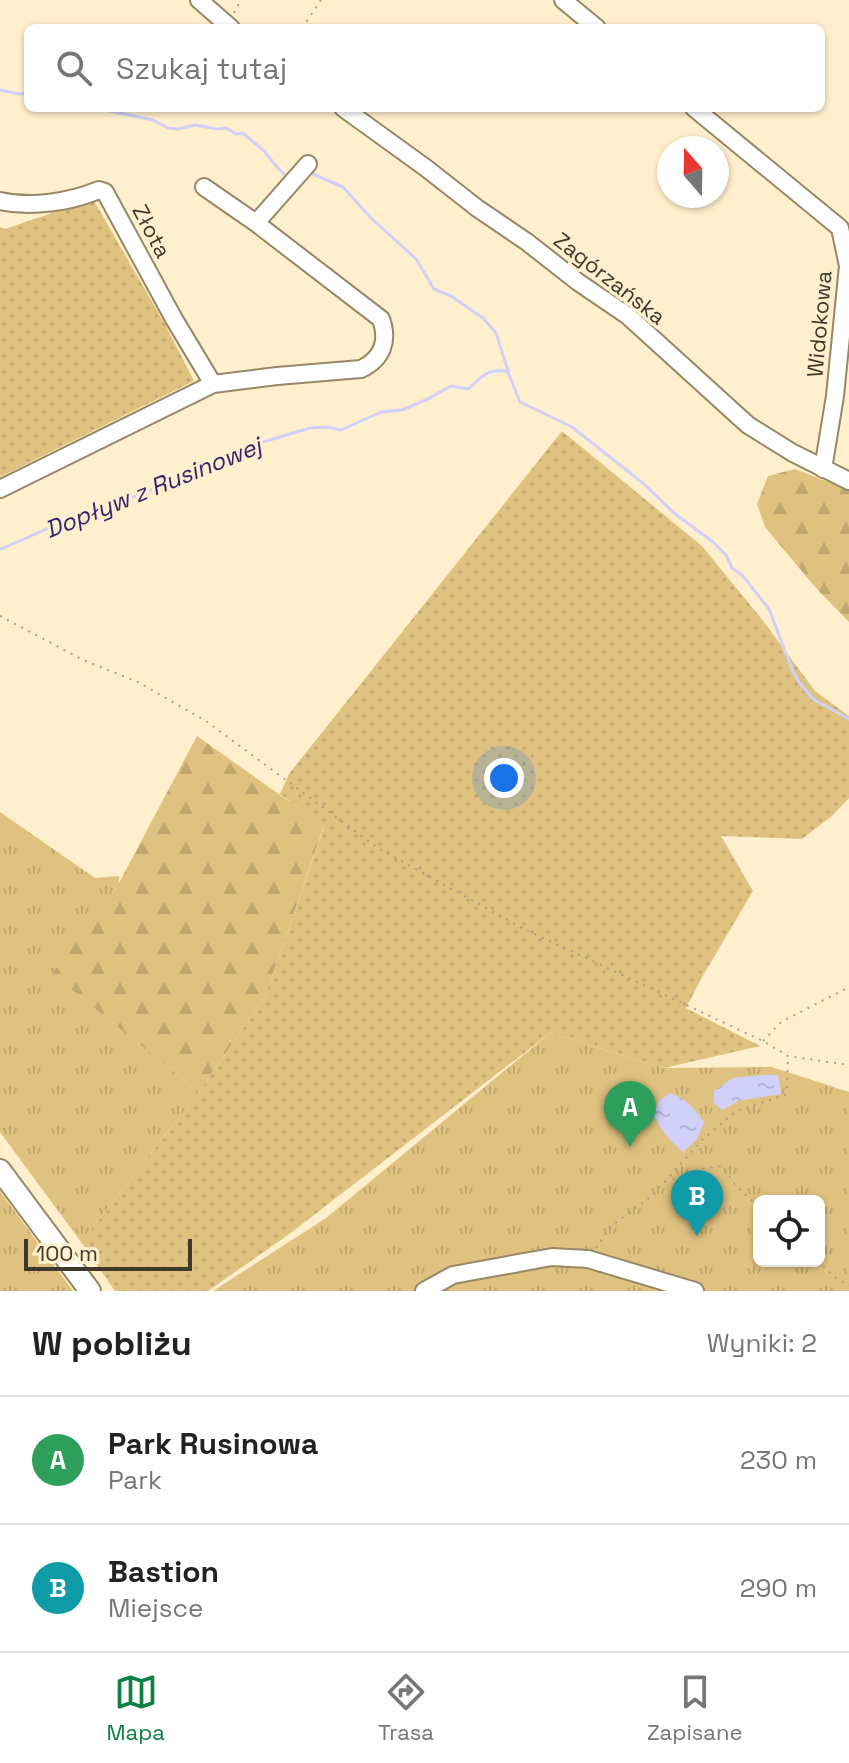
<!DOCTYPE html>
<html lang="pl">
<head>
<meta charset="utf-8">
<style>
	body { margin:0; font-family:"Space Grotesk",sans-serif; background:#f6f6f6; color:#222 }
	.controls { position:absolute; right:24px; bottom:24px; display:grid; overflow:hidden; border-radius:12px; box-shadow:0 2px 6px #0004 }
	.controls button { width:72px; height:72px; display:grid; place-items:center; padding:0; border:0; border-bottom:2px solid #e0e0e0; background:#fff; color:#222; font:40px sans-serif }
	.compass { position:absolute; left:657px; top:136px; width:72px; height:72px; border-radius:50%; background:#fff; box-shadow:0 2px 6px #0004; rotate:340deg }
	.scale { position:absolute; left:24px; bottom:20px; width:168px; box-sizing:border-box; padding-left:8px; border:4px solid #3e382a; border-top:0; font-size:22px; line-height:28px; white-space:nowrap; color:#3e382a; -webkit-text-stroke:6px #ffefcc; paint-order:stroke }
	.you { position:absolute; left:504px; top:778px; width:28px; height:28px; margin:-20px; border:6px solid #fff; border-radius:50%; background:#1a73e8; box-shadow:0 0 0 12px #1a73e833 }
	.badge { display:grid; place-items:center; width:52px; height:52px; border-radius:50%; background:#0b8043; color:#fff; font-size:26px; font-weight:700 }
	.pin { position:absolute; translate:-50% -66px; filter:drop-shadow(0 2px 4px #0008) }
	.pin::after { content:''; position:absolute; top:42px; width:28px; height:24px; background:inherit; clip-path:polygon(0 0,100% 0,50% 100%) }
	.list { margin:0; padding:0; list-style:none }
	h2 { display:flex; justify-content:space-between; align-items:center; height:104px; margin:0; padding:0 32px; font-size:34px }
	h2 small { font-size:26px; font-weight:400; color:#767676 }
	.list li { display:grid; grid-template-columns:52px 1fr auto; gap:24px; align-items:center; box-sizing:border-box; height:128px; padding:0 32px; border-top:2px solid #e0e0e0 }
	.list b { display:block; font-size:30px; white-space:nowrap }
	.list p { margin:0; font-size:26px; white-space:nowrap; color:#767676 }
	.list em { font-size:26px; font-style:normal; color:#767676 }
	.icon { flex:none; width:44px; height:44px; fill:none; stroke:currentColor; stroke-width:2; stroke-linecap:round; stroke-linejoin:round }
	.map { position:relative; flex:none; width:849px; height:1291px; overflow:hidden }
	.search { position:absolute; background:#fff; box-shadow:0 2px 6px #0004; left:24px; right:24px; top:24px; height:88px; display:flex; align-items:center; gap:20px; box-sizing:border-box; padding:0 28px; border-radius:12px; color:#767676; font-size:30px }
	.sheet { height:360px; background:#fff }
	nav { display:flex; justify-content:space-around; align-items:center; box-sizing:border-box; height:112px; border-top:2px solid #e0e0e0; background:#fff; font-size:22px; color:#767676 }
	nav a { display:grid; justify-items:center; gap:4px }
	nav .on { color:#0b8043 }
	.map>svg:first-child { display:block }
	.grass { fill:url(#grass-tufts); fill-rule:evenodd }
	.forest { fill:url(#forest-firs) }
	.garden { fill:url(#garden-dots) }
	.water { fill:url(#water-ripples) }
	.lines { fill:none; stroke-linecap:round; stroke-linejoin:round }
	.stream { stroke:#d0d0fa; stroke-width:3 }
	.minor-casing { stroke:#968767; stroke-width:20 }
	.major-casing { stroke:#968767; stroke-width:24 }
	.path { stroke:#aca086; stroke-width:2; stroke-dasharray:2 6; stroke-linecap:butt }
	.minor { stroke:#fff; stroke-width:16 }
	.major { stroke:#fff; stroke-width:20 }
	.labels { text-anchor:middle; stroke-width:7; stroke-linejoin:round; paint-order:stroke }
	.street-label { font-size:22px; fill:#3e382a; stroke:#ffefcc }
	.water-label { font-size:24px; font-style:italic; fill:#322270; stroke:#ffefcc }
</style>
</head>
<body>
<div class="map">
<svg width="849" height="1291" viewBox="0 0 849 1291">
	<defs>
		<pattern id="grass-tufts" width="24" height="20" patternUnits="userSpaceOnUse" patternTransform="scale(2)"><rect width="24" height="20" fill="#dfc280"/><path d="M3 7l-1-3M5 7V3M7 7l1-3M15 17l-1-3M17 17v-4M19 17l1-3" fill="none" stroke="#c0a76f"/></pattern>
		<pattern id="forest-firs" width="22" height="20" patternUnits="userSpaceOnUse" patternTransform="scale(2)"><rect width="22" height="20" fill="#dfc280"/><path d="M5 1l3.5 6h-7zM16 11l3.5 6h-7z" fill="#c0a76f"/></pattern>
		<pattern id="garden-dots" width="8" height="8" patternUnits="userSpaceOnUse" patternTransform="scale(2)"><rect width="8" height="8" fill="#dfc280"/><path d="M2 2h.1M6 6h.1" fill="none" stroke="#c0a76f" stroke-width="1.8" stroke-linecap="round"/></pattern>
		<pattern id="water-ripples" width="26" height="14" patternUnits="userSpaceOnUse" patternTransform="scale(2)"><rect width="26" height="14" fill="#d0d0fa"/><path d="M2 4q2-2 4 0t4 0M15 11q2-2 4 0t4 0" fill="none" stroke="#b4b3d6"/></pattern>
	</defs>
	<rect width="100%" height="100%" fill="#ffefcc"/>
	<path class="grass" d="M0 812 95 878 119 876V883L53 974 199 1092 81 1242 0 1132Z
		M550 1033 664 1068 772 1067 849 1092V1291H213L326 1218ZM759 1201H819V1261H759Z
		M0 1191 73 1291H0Z"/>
	<path class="forest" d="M795 469 849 490V622L815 587 765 527 757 504 768 476Z
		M197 736 324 826 265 997 199 1092 52 974 119 883Z"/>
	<path class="garden" d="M93 199 166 326 194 381 0 477V227L5 229Z
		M562 431 702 546 764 622 815 691 849 716V798L832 816 802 839 721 836 753 891 701 979 686 1008 760 1046 664 1068 550 1033 288 1235 208 1291H115L81 1242 199 1092 265 997 324 827 280 794 289 774Z"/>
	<path class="water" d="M762 1075H778L781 1094 738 1101 723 1110 714 1103V1091L733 1078Z
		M670 1093C686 1099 694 1108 704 1122L697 1139 683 1152C671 1142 663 1133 656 1119L651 1117 646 1111 627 1120 615 1110C624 1102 634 1099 645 1100L652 1107H657L659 1101Z"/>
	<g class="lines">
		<path class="stream" d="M0 90 19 94 28 93
			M95 108 153 120 168 128 178 129 195 125 217 129 226 128 236 134 243 133 264 151 277 167 287 177
			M308 172 343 187 371 218 416 259 434 289 451 296 483 318 496 333 508 371
			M1 549 58 524 85 516 199 471 236 450 310 428 327 427 341 430 381 412 402 410 428 399 451 386 468 389C482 377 488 367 508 372L520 402 572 427 644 484 674 513 713 542 726 555 732 568 742 575 769 609 792 669 799 682 813 699 849 719"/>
		<defs>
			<path id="minor" d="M199 0 231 28
				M563 0 597 28
				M343 108 426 168 477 208 527 242 578 282 628 316 748 425 793 453 849 481
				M694 108 840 228 848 266 835 396 823 469
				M0 201C31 208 70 202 99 190L105 192 174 319 213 384
				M256 223 308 164
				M0 489 213 384 277 376 361 369C382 359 389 341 381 319L256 223 204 187
				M424 1291 453 1275 552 1257 588 1259 695 1291"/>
			<path id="major" d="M0 1170 90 1291"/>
		</defs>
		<use href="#minor" class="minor-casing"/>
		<use href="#major" class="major-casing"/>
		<path class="path" d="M234 13 241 0
			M302 28 321 0
			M0 616 83 660 138 682 206 721 378 848 524 929 763 1041 788 1056 849 1065
			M763 1041 781 1022 849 987
			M665 1182 706 1168 722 1166 736 1186 759 1207
			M596 1248 610 1227 652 1196 702 1140 736 1111 785 1095 787 1087 788 1056
			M817 1261 837 1279 849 1285"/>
		<use href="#minor" class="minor"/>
		<use href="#major" class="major"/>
	</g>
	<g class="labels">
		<g class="street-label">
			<text transform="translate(152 231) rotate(62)" y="8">Złota</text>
			<text transform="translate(610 278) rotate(38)" y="8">Zagórzańska</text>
			<text transform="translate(819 324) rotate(-85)" y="8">Widokowa</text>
		</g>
		<g class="water-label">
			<text transform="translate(153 488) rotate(-22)" y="8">Dopływ z Rusinowej</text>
		</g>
	</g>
</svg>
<div class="controls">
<button><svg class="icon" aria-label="locate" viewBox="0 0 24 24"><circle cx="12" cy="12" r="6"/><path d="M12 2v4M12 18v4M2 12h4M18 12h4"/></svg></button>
</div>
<svg class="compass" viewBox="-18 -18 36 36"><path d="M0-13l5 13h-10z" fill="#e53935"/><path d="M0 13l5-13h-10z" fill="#767676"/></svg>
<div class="scale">100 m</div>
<div class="you"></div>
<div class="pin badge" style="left:630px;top:1147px;background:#2e9e5b">A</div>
<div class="pin badge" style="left:697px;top:1236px;background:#0f9aa8">B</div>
<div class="search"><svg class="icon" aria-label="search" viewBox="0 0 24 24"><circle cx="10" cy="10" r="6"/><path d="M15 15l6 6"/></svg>Szukaj tutaj</div>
</div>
<section class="sheet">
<h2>W pobliżu<small>Wyniki: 2</small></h2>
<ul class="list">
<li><span class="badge" style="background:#2e9e5b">A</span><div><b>Park Rusinowa</b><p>Park</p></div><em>230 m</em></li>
<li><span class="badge" style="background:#0f9aa8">B</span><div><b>Bastion</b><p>Miejsce</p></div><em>290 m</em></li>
</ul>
</section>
<nav>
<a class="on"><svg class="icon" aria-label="map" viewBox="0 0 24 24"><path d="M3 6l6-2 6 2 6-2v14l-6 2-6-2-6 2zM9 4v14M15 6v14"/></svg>Mapa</a>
<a><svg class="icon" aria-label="directions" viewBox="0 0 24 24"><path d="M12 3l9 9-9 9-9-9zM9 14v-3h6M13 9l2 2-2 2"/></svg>Trasa</a>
<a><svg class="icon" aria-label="saved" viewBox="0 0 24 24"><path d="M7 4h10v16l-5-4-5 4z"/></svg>Zapisane</a>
</nav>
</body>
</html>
